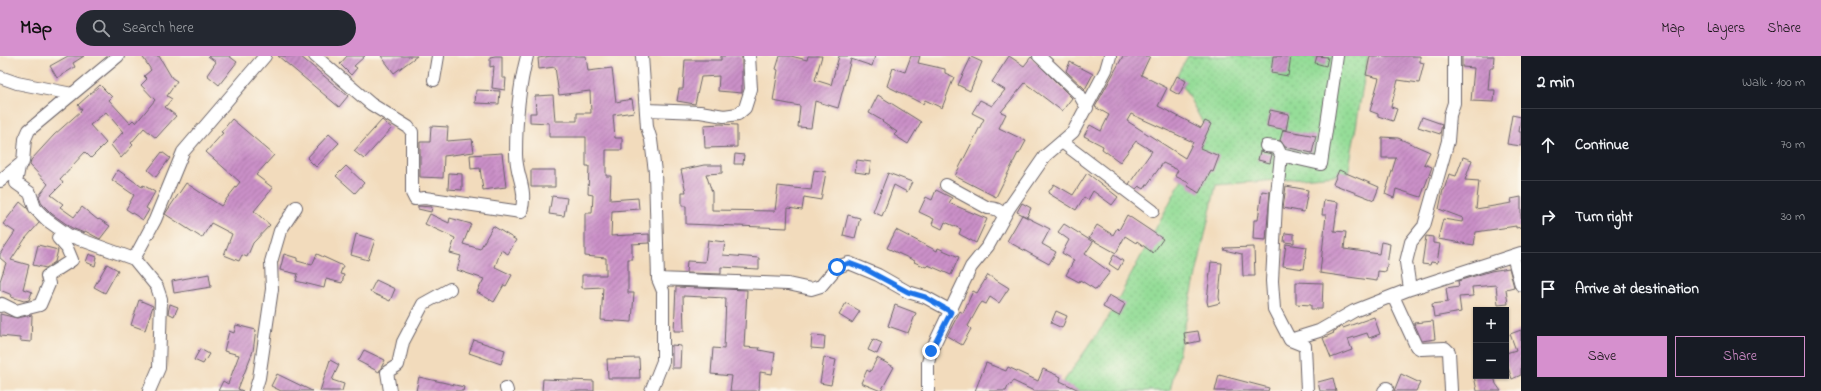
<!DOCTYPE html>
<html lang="en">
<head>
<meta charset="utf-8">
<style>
	body { margin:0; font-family:"Indie Flower",sans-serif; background:#242831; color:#f1f3f6 }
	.controls { position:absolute; right:12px; bottom:12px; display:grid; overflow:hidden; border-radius:0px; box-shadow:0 1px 3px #0004 }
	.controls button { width:36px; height:36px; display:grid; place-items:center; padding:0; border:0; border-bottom:1px solid #363941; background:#171b24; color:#f1f3f6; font:20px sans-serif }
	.stop { position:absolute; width:12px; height:12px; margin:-9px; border:3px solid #1a73e8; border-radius:50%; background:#fff }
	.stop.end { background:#1a73e8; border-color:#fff; box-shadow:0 1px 4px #0008 }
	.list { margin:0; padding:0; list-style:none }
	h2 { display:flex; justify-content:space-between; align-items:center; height:52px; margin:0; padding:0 16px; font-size:17px }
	h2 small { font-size:13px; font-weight:400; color:#9ea1a6 }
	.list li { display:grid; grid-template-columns:26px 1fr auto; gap:12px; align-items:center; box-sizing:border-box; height:72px; padding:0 16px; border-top:1px solid #363941 }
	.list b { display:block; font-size:15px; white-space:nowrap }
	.list em { font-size:13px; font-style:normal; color:#9ea1a6 }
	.actions { display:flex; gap:8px; padding:12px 16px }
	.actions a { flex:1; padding:9px 0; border:1px solid #d690ce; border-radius:0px; text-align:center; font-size:14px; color:#d690ce }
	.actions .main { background:#d690ce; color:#111 }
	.icon { flex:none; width:22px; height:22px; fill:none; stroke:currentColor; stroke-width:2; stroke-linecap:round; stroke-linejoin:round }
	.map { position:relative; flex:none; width:1521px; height:335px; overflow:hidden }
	header { display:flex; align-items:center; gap:24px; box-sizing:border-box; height:56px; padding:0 20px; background:#d690ce; color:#111 }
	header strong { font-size:19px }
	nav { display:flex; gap:22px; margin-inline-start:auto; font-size:14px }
	.search { width:280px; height:36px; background:#242831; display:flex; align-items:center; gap:10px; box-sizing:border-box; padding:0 14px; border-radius:22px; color:#9ea1a6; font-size:15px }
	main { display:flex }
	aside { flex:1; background:#171b24 }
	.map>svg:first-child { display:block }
	.grass { fill:url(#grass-dots); stroke:#5c806a }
	.building { fill:url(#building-hatch); fill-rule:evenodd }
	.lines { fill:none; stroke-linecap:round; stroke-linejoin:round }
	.minor-casing { stroke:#6b6368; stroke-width:14 }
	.minor { stroke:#fff; stroke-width:12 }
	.route { stroke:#1a73e8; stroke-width:5 }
</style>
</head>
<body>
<header>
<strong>Map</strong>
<div class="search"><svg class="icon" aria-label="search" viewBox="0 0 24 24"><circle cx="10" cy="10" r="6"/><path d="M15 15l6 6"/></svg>Search here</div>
<nav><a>Map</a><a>Layers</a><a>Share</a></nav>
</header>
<main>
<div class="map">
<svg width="1521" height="335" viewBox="0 0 1521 335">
	<defs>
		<pattern id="grass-dots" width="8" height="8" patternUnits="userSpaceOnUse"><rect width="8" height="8" fill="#95dd98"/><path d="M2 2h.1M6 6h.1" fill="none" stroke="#80bd84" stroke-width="1.8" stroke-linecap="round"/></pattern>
		<pattern id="building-hatch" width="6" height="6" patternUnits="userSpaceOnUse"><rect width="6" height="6" fill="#ca90c7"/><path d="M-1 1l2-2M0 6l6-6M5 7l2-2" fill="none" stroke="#a475a3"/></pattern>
	</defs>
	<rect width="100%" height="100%" fill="#fbf7ec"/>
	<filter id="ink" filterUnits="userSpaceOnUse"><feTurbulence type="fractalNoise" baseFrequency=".025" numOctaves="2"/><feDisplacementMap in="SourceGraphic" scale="8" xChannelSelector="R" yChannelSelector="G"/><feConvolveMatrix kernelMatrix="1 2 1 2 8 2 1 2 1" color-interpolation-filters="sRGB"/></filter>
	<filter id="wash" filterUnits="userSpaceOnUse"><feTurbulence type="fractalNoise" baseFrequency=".012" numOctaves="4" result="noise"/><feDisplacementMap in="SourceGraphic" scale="16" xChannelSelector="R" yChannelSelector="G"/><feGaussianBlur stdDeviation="0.9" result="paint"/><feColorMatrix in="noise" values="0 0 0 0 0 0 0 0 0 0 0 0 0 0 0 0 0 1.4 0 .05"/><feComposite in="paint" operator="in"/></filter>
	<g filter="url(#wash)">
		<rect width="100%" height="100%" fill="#f2dbbc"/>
		<path class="grass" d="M1188 0H1368L1348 118 1216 129 1170 335H1057L1107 264 1180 127 1204 69 1177 19Z"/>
		<g id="blocks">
			<path class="building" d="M68 0H84L73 7 75 11 57 22 50 10Z
				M142 0H159L172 22 177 25 167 40 172 43 165 51 176 60 156 82 144 72 131 87 133 89 121 102 111 89 123 76 106 56 90 69 106 87 91 102 85 96 60 123 63 127 51 139 63 148 60 151 74 161 82 151 98 164 99 163 110 170 100 183 85 175 84 177 72 172 52 158 42 148 39 140 48 128 30 109 31 104 54 79 82 54 78 49 100 29 112 41 109 44 130 67 133 64 136 67 155 44 141 29 147 23 144 20 151 14Z
				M208 0H229L237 6 219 29 207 19 216 6Z
				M278 0H300L348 40 339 51Z
				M347 0H365L354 10 357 12 351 19 340 8Z
				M381 0H417L394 17Z
				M495 0H502V22H506L505 34 492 32 494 10 490 11V1Z
				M552 0H586L588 15 612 12 616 46 632 43 634 56 613 59 615 82H622V94H606V120H611L610 144 638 142 639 153 612 155 611 180 649 178V187L632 188V203H628V237H634L632 266 601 264 603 231 582 232V219H606V202L585 200V157H592L593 139 588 138 589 110H586V81H549V67L530 66V57H536L535 40 553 39 555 65H577V57H591L590 35 559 39 555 11 539 13 538 2Z
				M721 0H742V37L718 35 719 20 701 21 695 48 677 45 679 33H683L685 4H721Z
				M780 0H791L807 4 808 0H822L815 24 831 29 839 0H875L872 10 851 3 838 52 815 45 811 72 798 71 800 50 773 45 778 14 776 13Z
				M911 0H920L918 7 945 13V17L954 21 942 52 925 44 923 48 887 30 893 12 905 16Z
				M1009 0 1024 10 1031 1 1072 42 1062 55 1025 27 1001 56 1006 58 999 72 1026 85 1019 98 1018 97 996 141 955 120 984 63 972 57 980 44 992 50 1005 34 992 26Z
				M1123 0H1150L1141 19 1167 32 1158 50 1201 72 1205 65 1211 68 1200 92 1219 100 1213 116 1211 115 1199 137 1188 130 1189 127 1175 120 1178 114 1163 107 1144 133 1139 130 1136 133 1129 128 1152 95 1136 85 1120 106 1102 93 1103 90 1084 80 1090 69 1101 75 1109 59 1095 51ZM1131 58 1193 86 1185 102 1127 65Z
				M1273 0H1291L1288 20 1271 17Z
				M1317 0 1328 1 1326 10 1315 7Z
				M1370 0H1420V6L1424 7 1419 27 1398 24 1391 51 1397 53 1393 65 1378 60V58L1370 55 1379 22 1366 19Z
				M1462 0H1494L1493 12H1490L1488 34H1495L1494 46 1471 45 1474 12 1462 11Z
				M971 1 982 6 970 35 958 29Z
				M1070 6 1093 18 1085 33 1066 15Z
				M1177 20 1186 25 1179 39 1170 34Z
				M476 34 500 35 499 48 475 47Z
				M878 39 921 66 908 88 894 79 897 76 882 66 883 65 869 57Z
				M1270 54 1289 58 1286 74 1267 70Z
				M1512 59 1521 61 1519 76H1521V90L1507 88Z
				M1422 61 1442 68 1440 78 1418 71Z
				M232 63 274 99 256 119 273 132 254 155 270 169 253 187 247 201 242 199 239 205 224 199 232 178 211 167 202 182 165 158 186 127 221 150 240 126 206 96 223 77 221 76Z
				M382 64 392 72 364 103 354 95Z
				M721 68 737 69V91L705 92 704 69Z
				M431 70 448 71 447 85 472 83 474 96 444 100 443 122 420 121V86H430Z
				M1283 74 1316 80 1312 97 1285 91 1280 84Z
				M329 78 339 87 316 111 307 102Z
				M1382 81 1398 82 1430 96 1424 108 1432 111 1421 141 1396 133 1394 142 1385 138 1396 102H1382Z
				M1260 95 1272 98 1270 107 1258 104Z
				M162 96 170 102 156 121 148 114Z
				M502 97 506 131 483 134 480 112 471 113 470 99Z
				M735 98 744 99 743 108H734Z
				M1463 101 1472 104 1465 124 1479 125 1476 153 1512 147 1511 143 1521 141V171L1516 172V170L1476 176 1474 189 1438 183 1443 163 1462 166 1463 162 1439 153 1443 134H1444L1449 118 1456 120Z
				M857 104 871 106 869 118 855 116Z
				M704 109H722V117L706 118 712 136V154L775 155 778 130 811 134 814 114 826 116 821 144 804 141 802 154 788 152 787 172 686 168V150H682V136H686L681 114Z
				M346 110 364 127 355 137 336 120Z
				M118 114 142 131 143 129 155 136 146 152 149 154 143 164 126 153 134 139 112 124Z
				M531 114H555V131H531Z
				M1339 114 1379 131 1374 144 1333 128Z
				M449 117 462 118V134L448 133Z
				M888 117 912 126 907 136 894 129 882 160 873 156Z
				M1087 117 1118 141 1112 149 1093 135 1088 144 1084 141 1076 154 1048 137 1054 128 1073 139Z
				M1286 130 1308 134 1304 156 1283 152Z
				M936 134 952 142 949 147 987 163 976 187 959 178 961 173 945 166 942 173 932 168 934 163 919 156 926 141 932 144Z
				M1262 135 1270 136 1266 184 1253 183 1254 164H1258Z
				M552 140 567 142 564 160 549 158Z
				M1324 144 1338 146 1334 175 1346 176 1344 193 1379 198 1381 186 1390 188 1386 216 1378 215 1377 225 1320 217 1326 159H1322Z
				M20 146 27 152 39 167 25 183 11 204 29 209 23 233 32 236 29 244 24 245 11 241 12 239 0 234V225L6 207 0 202V198L15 176 3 168Z
				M1022 147 1031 152 1027 161 1017 156Z
				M418 150 432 151 431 156 418 153Z
				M430 158 449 167 450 162 471 168 463 188 480 193 493 170 516 184 508 198 501 194 495 211 512 219 506 230 504 229 494 246 477 236 484 223 457 214 461 200 450 197 455 182 425 168Z
				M848 159 860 162 855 182 843 179Z
				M1022 159 1050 173 1042 188 1056 196 1049 208 1007 185Z
				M1127 159 1163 183 1153 197 1137 185 1136 187 1125 180 1116 197 1089 182 1097 169 1113 179 1117 172 1119 174Z
				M1064 168 1093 186 1085 198 1110 216 1096 234 1080 224 1079 226 1066 219 1074 204 1062 197 1069 184 1058 176Z
				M896 174 937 195 938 192 959 201 951 219 928 209 926 211 914 206 915 205 887 192Z
				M1285 177 1294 178V187L1284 186Z
				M356 178 375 184 368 204 351 199Z
				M1426 180 1433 181V187L1440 188 1437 207 1431 206 1430 209 1422 208Z
				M708 184 725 186 723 199 759 202V213L721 211V218L686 217 687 205 705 206Z
				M1286 188 1307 191 1304 213 1283 210Z
				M38 189 58 194 55 206 46 212 33 209Z
				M1254 191 1255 220H1243L1242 198 1224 194 1225 192Z
				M89 198 97 201 95 210 86 206Z
				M284 198 297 202V205L312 209 317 198 343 210 340 218 344 219 342 227 326 223 324 232 296 225 298 218 280 214Z
				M1114 199 1123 205 1118 214 1109 208Z
				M1211 206 1222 207 1219 241 1220 247 1208 250 1207 245Z
				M107 208 118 214 105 237 94 231Z
				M1509 212 1514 231 1506 233 1508 248 1498 249 1496 229 1472 231 1473 240 1459 241 1461 256 1434 261 1432 248 1448 246 1446 232 1459 230 1458 225 1491 215Z
				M209 218 211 231 174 237 172 225Z
				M988 219 1009 232 999 247 990 241 986 248 982 246 979 250 968 270 971 273 962 289 947 280 960 255 963 257 973 235 977 237Z
				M376 224 395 233 390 245 370 236Z
				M1296 226 1323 227 1322 253H1311V249L1296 248Z
				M676 231 747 234 744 291 760 292 759 294 775 297 772 318 760 316 759 335H730L732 320 711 318 713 292 724 293 726 242 683 240 684 275H674Z
				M1109 239 1125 248 1119 260 1103 251Z
				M139 244 153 250 145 274 131 269Z
				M846 247 860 255 852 267 839 259Z
				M170 248 178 251 174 260 168 257Z
				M895 249 916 257 908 277 888 270Z
				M1056 255 1067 260 1062 272 1051 267Z
				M0 258 17 262 32 259 31 286 20 285V282L0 280Z
				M1374 261 1380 278 1369 282 1367 277 1348 283 1352 294 1331 302 1323 282 1334 277 1333 276 1342 270 1343 272Z
				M1433 265 1435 283 1422 285 1414 267Z
				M236 269 256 274 253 295 238 333 243 335H218L223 325 228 328 239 299 224 295 229 275 234 277Z
				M1521 274V319L1512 323 1506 306V297L1516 294 1510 278Z
				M1198 275 1200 285 1186 288 1184 277Z
				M812 279 825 280 824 293 811 292Z
				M873 283 882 287 877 298 868 294Z
				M474 284 505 294 501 308 469 297Z
				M672 289 681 290 680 312H672Z
				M200 293 209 298 203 308 194 304Z
				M364 294 385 304 379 316 358 305Z
				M824 301 836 304 831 329 820 327Z
				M639 302 640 322H608L607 303Z
				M877 302 894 311 881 335 861 327 867 314 870 316Z
				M330 304 339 309 332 324 344 328 342 335H320Z
				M986 307 1006 315 1008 311 1038 325 1043 313 1061 321 1060 325 1081 335H1034L1013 325 1011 329 1009 328 1006 335H975Z
				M277 318 312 335H281L271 330Z
				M1401 318 1420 327 1416 335H1394Z
				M1219 319 1269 332 1268 335H1215Z
				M1474 320H1494L1496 328 1501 335H1477Z
				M419 321 464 331 463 335H416Z
				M1333 322 1336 335H1320L1318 326Z
				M543 323 594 325V335H542Z"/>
		</g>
	</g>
	<g filter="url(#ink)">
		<use href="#blocks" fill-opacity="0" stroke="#6b6368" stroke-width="1"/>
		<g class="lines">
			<defs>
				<path id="minor" d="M315 0 371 48 408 71 412 76V137L415 143 425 142 521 156C528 132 516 121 516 98 516 66 519 31 527 0
					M642 0 647 71 651 84 655 116 658 223 663 235V305L651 335
					M1039 0 1079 38 1087 52
					M0 21 17 27 72 38
					M434 24 438 0
					M647 54 700 56 724 60 738 58 745 52 751 33 749 0
					M1062 86 1153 155
					M1266 90 1277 91 1281 99 1321 108 1337 0
					M1281 99 1276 148 1272 225 1274 253 1290 284
					M19 111 16 127 30 137 35 152 47 164 68 179 134 203 157 231 161 243 159 312 149 335
					M0 125 23 106 25 83 29 74 118 0
					M946 129 988 152C996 152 1000 154 1004 161
					M1513 200 1521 229
					M134 203 155 164 183 96 265 0
					M658 223 788 228 811 233 821 230 837 211 849 207 878 219 908 236 925 241 951 255
					M1410 233 1406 206 1411 186 1424 170 1448 85 1450 59 1454 47V0
					M1393 240 1416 290 1421 293 1445 292 1449 296 1451 334
					M0 250 2 248 16 255 40 249 49 228 47 220 72 204 67 192 58 182 68 179
					M506 332 507 335
					M255 335 259 322 272 233 271 206 280 175 296 151
					M390 335 387 316 398 309 403 286 423 248 450 233
					M928 335V307L931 295 971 211 988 190 1009 152 1045 100 1073 76 1106 14 1110 0
					M1307 335 1305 290 1290 284 1319 275 1354 255 1410 233 1521 197
					M1384 335 1387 332"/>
			</defs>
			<use href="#minor" class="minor-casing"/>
			<use href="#minor" class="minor"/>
		</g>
	</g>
	<g class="lines" filter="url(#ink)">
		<path class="route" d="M837 211 849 207 865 213 908 236 925 241 951 256 931 295"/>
	</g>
</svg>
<div class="controls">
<button>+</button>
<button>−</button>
</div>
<div class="stop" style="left:837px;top:211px"></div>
<div class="stop end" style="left:931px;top:295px"></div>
</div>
<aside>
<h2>2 min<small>Walk · 100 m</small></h2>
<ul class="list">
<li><svg class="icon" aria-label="ahead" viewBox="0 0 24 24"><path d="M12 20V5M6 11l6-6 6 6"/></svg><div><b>Continue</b></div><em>70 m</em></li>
<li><svg class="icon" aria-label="right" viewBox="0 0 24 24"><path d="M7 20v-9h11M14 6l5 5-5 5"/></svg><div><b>Turn right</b></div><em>30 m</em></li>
<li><svg class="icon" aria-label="arrive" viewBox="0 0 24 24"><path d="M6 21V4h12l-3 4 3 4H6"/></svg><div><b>Arrive at destination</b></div></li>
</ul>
<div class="actions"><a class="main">Save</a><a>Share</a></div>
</aside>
</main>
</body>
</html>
